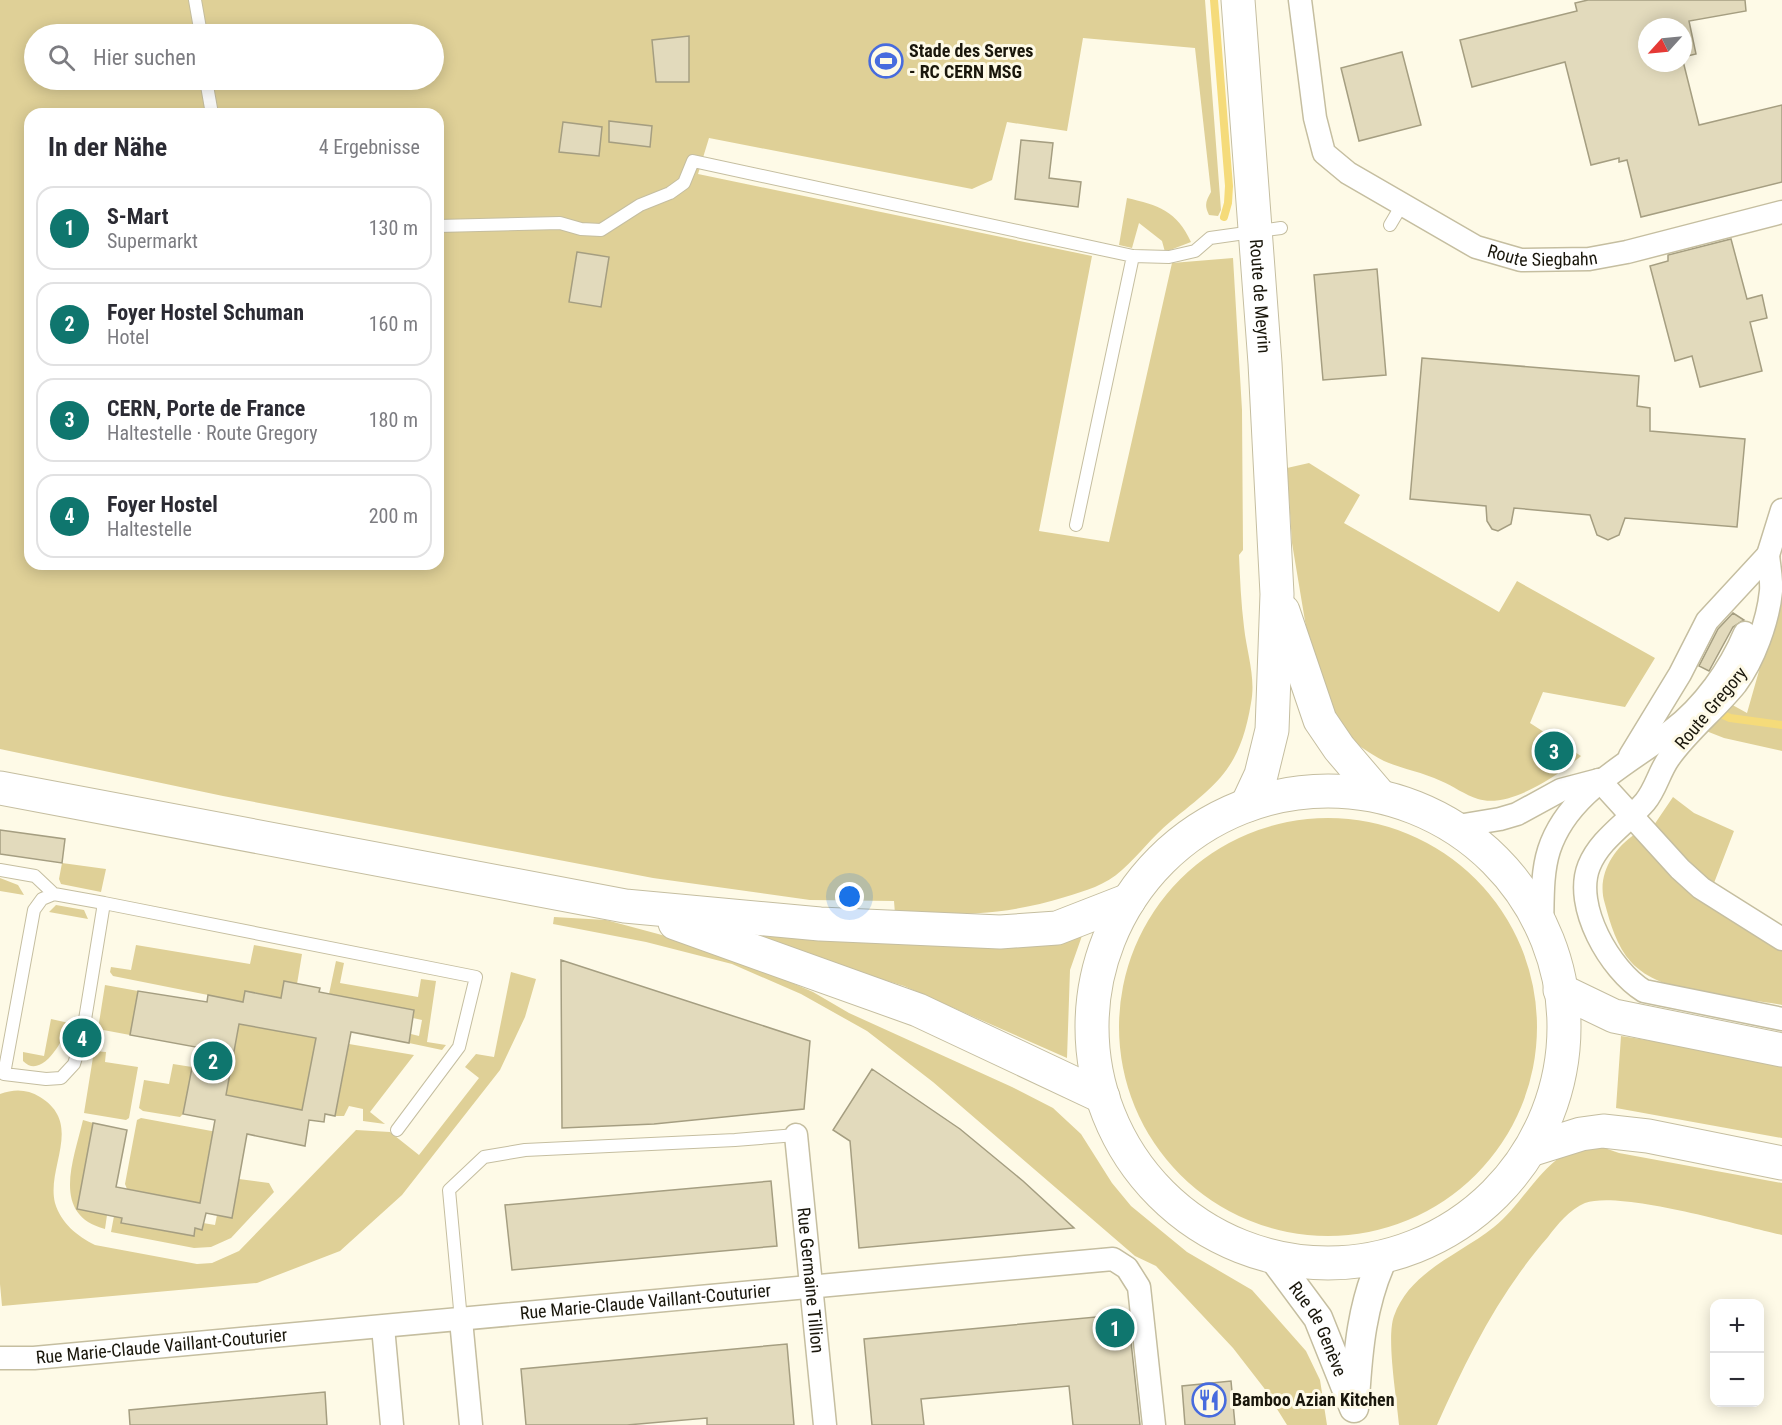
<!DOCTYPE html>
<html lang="de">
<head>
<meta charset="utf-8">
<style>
	body { margin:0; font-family:"Roboto Condensed",sans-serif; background:#f2f2f3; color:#2b2b33 }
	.controls { position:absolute; right:18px; bottom:18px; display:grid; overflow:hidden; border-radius:12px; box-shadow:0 3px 15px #0003 }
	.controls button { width:54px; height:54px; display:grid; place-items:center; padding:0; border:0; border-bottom:2px solid #e1e1e2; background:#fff; color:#2b2b33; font:30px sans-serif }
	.compass { position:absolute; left:1638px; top:18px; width:54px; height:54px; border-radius:50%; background:#fff; box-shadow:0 3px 15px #0003; rotate:243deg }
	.you { position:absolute; left:850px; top:897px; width:21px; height:21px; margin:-15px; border:4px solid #fff; border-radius:50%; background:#1a73e8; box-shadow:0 0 0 9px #1a73e833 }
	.badge { display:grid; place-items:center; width:39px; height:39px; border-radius:50%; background:#0f766e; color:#fff; font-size:20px; font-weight:700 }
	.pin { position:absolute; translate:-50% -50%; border:3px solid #fff; box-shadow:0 2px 6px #0006 }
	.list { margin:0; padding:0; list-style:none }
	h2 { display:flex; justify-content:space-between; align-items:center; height:78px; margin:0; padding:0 24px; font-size:26px }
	h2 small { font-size:20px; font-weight:400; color:#7c7c81 }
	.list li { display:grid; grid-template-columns:39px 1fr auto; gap:18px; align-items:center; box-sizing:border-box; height:84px; margin:0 12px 12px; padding:0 12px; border:2px solid #e1e1e2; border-radius:18px }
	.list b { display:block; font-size:22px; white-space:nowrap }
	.list p { margin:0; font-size:20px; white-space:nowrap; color:#7c7c81 }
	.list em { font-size:20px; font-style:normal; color:#7c7c81 }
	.icon { flex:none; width:33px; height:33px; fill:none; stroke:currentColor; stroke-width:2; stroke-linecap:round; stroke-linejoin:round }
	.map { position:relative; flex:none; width:1782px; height:1425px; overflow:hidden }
	.search { position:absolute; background:#fff; box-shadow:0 3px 15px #0003; left:24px; top:24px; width:420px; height:66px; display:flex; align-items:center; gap:15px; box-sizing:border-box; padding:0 21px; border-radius:33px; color:#7c7c81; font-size:22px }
	.panel { position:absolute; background:#fff; box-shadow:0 3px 15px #0003; left:24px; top:108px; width:420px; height:462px; border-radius:18px }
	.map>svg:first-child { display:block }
	.green { fill:#dfd097; fill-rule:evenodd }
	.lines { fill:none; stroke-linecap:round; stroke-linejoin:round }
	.stream { stroke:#f5db7a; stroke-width:8 }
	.building { fill:#e2dabc; stroke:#a59e81; stroke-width:1.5; fill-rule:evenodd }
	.service-casing { stroke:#c5bea0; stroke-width:14 }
	.minor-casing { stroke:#c5bea0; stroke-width:25 }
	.tertiary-casing { stroke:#c5bea0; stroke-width:31 }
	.primary-casing { stroke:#c5bea0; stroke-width:35 }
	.trunk-casing { stroke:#c5bea0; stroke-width:35 }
	.service { stroke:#fff; stroke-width:12 }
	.minor { stroke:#fff; stroke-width:22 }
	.tertiary { stroke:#fff; stroke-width:28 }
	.primary { stroke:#fff; stroke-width:33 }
	.trunk { stroke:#fff; stroke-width:33 }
	.labels { text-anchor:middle; stroke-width:6; stroke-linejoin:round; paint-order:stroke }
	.poi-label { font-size:18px; font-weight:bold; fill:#1a170c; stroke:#fefae7; text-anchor:start }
	.street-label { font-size:18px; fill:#1a170c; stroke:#fefae7 }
</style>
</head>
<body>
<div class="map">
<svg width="1782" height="1425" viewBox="0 0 1782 1425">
	<rect width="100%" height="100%" fill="#fefae7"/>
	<path class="green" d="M0 0H1205L1221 210 1218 216 1209 215C1204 205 1206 201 1211 192L1195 48 1083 38 1067 131 1007 122 992 180 972 189 709 138 698 174 1092 256 1039 531 1109 542 1172 263 1233 258 1242 410 1243 550 1239 555C1240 579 1241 603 1244 627 1247 654 1256 677 1251 703 1240 769 1218 783 1170 822 1152 837 1139 855 1122 870 1106 885 1085 891 1065 897 1003 916 959 915 895 914L894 901 810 900 653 878 223 796 0 749ZM34 34H434V80H34ZM30 114H438V564H30Z
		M1127 198C1158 205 1177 211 1191 242L1165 252 1162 241 1139 223 1132 248 1119 245Z
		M1309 463 1360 495 1344 523 1499 612 1517 581 1655 658 1625 707 1543 692 1530 723 1581 756C1559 775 1509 809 1478 799 1465 795 1453 786 1441 781 1422 772 1402 769 1384 761 1370 754 1358 744 1344 737L1318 682 1305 621 1292 543 1287 468Z
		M1782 590V751L1724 738 1701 729 1727 702 1747 713Z
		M1673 797 1694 813 1734 831 1714 883 1690 864 1654 825Z
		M1119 1027a209 209 0 1 1 418 0a209 209 0 1 1-418 0Z
		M1635 834 1782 949V1005C1737 996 1663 997 1631 962 1617 947 1610 923 1605 904 1596 876 1613 849 1635 834Z
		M62 863 106 869 101 892 61 884 59 879Z
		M0 878 18 885 24 895 0 891Z
		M56 905 84 910 88 919 49 912Z
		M554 917 606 920 714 949 813 992 849 1013 1012 1087 1053 1108 1081 1134 1112 1183 1131 1206 1187 1252 1252 1290 1306 1351 1320 1380 1327 1425H1287L1264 1388 1233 1348 1156 1266 1135 1256 933 1082 867 1031 801 994 732 964 646 942 553 924Z
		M729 923 1083 933 1070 970 1067 1058 904 986 818 960Z
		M136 945 250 964 254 945 302 954 297 984 281 998 246 991 243 1002 113 976 110 972 111 967 131 970Z
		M336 961 344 963 340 983 418 997 421 979 436 981 427 1042 446 1045 442 1050 409 1043 411 1034 419 1036 422 1020 413 1018 414 1010 329 994Z
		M511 972 536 979 525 1017 500 1070 402 1195 340 1251 257 1283 2 1306 0 1284V1094C14 1089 27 1089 40 1097 84 1124 46 1167 55 1203 61 1223 77 1236 95 1245L197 1264 212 1263 239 1251 356 1130 390 1132 419 1155 479 1078 465 1067 476 1054 494 1057Z
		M105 985 138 991 130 1035 98 1029Z
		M51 1019 69 1023C65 1038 42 1081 23 1061V1052L44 1056Z
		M239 1024 316 1038 302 1110 224 1095Z
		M1621 1036 1743 1055 1782 1063V1138L1616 1108Z
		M349 1044 414 1055 370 1112 385 1124 363 1121V1109L349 1106 344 1116H335Z
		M94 1051 106 1052 105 1062 138 1067 129 1118 126 1120 84 1113Z
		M173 1064 192 1067 183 1114 180 1117 143 1111 139 1108 144 1080 169 1084Z
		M141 1118 217 1132 211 1141 200 1203 127 1189 125 1184 137 1120Z
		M83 1120 93 1123 107 1215 105 1229C50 1215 74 1159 83 1120Z
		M1593 1144 1619 1153 1782 1183V1235C1741 1226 1620 1190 1585 1203 1570 1209 1557 1225 1548 1237 1499 1293 1467 1358 1437 1425H1399C1397 1400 1386 1338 1394 1316 1410 1271 1459 1255 1494 1227 1520 1206 1536 1173 1563 1155 1572 1149 1584 1147 1593 1144Z
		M239 1179 269 1183 274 1192 231 1238 211 1247 194 1248 111 1232 114 1216 122 1217 121 1223 193 1236 195 1228 202 1230 203 1223 215 1225 217 1215Z"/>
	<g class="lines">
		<path class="stream" d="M1214 0 1229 186 1228 203 1224 217
			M1721 714 1730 718 1782 725"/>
	</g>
	<path class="building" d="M1588 0H1745L1746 11 1689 21 1696 54 1683 57V27H1647V63H1683V61L1699 125 1782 105V182L1641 217 1627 160 1619 162V158L1591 165 1565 62 1472 87 1460 40 1577 11 1575 3Z
		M689 36V82H656L652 40Z
		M1402 52 1421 125 1359 141 1341 68Z
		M609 121 652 126 650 147 609 142Z
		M563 122 602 127 599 156 559 152Z
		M1021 140 1053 143 1049 178 1081 182 1078 207 1015 199Z
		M1731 239 1747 299 1762 295 1767 318 1750 322 1762 371 1700 387 1692 356 1675 361 1650 266 1668 261V255Z
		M577 252 609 257 601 307 569 302Z
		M1377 269 1386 375 1323 380 1314 275Z
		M1422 358 1639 376 1637 406 1650 408V431L1745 439 1737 527 1625 518 1619 535 1608 540 1597 535 1590 515 1514 508 1511 524 1498 531 1492 529 1487 521 1486 506 1410 499Z
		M1733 613 1744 620 1733 627 1709 671 1699 666 1718 629Z
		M0 830 65 839 62 863 0 854Z
		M561 960 810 1041 804 1109 654 1124 562 1128Z
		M284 981 320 988 319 992 414 1010 409 1043 351 1032 335 1116 325 1114 324 1122 309 1120 305 1146 247 1134 232 1218 206 1213 202 1230 195 1228 194 1236 121 1223 122 1218 77 1209 93 1123 127 1130 116 1187 200 1203 215 1120 183 1114 196 1047 130 1035 138 991 207 1002 208 995 243 1002 245 991 281 998ZM239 1024 316 1038 302 1110 226 1095Z
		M872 1069 960 1129 1023 1181 1074 1228 859 1248 850 1141 833 1130Z
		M771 1181 777 1246 512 1270 505 1205Z
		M1128 1314 1140 1425H1073L1069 1386 921 1399 924 1425H872L864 1339Z
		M787 1344 794 1425H707V1418L627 1425H526L521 1369Z
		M1231 1381 1235 1425H1185L1182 1386Z
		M325 1392 327 1425H130L129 1410Z"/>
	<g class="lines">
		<defs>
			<path id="service" d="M195 0 201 34
				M206 80 212 114
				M1390 225 1403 203
				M438 226 560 223 581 229 601 230 640 205 670 193 684 183 693 161 1133 256 1169 257 1195 251 1210 238 1281 228
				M1076 525 1133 256
				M0 870 35 876 54 894
				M54 894 104 903 82 1038 74 1064 61 1078 46 1079 4 1074 34 910 42 899Z
				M104 903 476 977 459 1047 397 1130
				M461 1320 449 1190 484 1157 525 1150 735 1140 796 1135"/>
			<g id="minor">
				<path id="s1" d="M1300 0 1315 118 1324 153 1348 173 1476 247 1521 260 1589 259 1627 252 1782 212"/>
				<path d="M1768 555C1769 566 1772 580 1771 591 1768 621 1754 660 1736 684 1715 710 1688 731 1669 758 1659 772 1656 789 1645 802 1626 824 1600 839 1589 866 1573 906 1610 970 1644 991L1782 1019"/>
				<path d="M1767 569 1768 555 1782 510"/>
				<path d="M1630 756 1680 674 1707 621 1768 555"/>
				<path d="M1599 780 1680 869 1701 888 1782 939"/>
				<path d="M1452 827 1500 819 1517 814 1561 790 1599 780"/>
				<path d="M1542 931C1543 905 1541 875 1549 850 1568 792 1627 765 1671 731 1703 707 1730 669 1745 633"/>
				<path id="s2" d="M796 1135 825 1425"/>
				<path d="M461 1320 471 1425"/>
				<path d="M383 1327 392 1425"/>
				<path id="s3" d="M0 1358H34L1113 1259 1127 1268 1139 1287 1154 1425"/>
			</g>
			<g id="tertiary">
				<path id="s4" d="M1272 1256 1318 1318 1354 1408"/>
				<path d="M1355 1399C1358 1350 1362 1303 1383 1258"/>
			</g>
			<g id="primary">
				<path id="s5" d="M1238 0 1265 363 1277 594 1272 730 1261 775 1247 805"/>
				<path d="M1283 611 1320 720 1339 748 1380 796"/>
				<path d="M0 788 625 906 820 924 1000 932 1057 928 1129 900"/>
				<circle cx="1328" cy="1027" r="236"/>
				<path d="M675 923 918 1010 1103 1097"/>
			</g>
			<path id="trunk" d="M1560 990 1614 1016 1782 1050
				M1530 1150 1581 1134 1603 1131 1648 1136 1782 1163"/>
		</defs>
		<use href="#service" class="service-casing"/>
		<use href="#minor" class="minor-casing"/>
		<use href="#tertiary" class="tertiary-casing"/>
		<use href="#primary" class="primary-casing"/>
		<use href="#trunk" class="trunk-casing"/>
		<use href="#service" class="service"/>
		<use href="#minor" class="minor"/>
		<use href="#tertiary" class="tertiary"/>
		<use href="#primary" class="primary"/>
		<use href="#trunk" class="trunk"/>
	</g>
	<defs>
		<symbol id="stadium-ring" viewBox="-11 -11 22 22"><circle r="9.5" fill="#fefae7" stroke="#476bde" stroke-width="1.5"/><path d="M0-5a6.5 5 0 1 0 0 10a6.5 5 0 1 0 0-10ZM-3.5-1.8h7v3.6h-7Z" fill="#476bde"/></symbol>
		<symbol id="restaurant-ring" viewBox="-11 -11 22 22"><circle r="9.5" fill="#fefae7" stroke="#476bde" stroke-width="1.5"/><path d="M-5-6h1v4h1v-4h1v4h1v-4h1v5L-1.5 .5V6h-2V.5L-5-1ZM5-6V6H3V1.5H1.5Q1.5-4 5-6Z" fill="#476bde"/></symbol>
	</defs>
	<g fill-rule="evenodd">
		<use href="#stadium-ring" x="867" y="42" width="38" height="38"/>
		<use href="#restaurant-ring" x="1190" y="1381" width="38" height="38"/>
	</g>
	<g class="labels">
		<g class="poi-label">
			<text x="909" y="57">Stade des Serves<tspan x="909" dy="21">- RC CERN MSG</tspan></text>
			<text x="1232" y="1406">Bamboo Azian Kitchen</text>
		</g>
		<g class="street-label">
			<text dy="6" stroke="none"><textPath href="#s1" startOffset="402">Route Siegbahn</textPath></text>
			<text dy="6" stroke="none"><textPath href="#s5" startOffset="297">Route de Meyrin</textPath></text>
			<text transform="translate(1711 708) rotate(-50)" y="6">Route Gregory</text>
			<text dy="6" stroke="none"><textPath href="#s2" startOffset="146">Rue Germaine Tillion</textPath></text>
			<text dy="6" stroke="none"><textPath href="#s3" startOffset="648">Rue Marie-Claude Vaillant-Couturier</textPath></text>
			<text dy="6" stroke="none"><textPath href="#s4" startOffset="87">Rue de Genève</textPath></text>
			<text dy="6" stroke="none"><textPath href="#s3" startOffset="162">Rue Marie-Claude Vaillant-Couturier</textPath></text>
		</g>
	</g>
</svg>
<div class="controls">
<button>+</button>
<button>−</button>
</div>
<svg class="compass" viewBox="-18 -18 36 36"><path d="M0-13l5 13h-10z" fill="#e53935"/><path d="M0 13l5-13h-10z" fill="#7c7c81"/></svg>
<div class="you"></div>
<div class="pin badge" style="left:1115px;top:1328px">1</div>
<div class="pin badge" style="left:213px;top:1061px">2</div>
<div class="pin badge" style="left:1554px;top:751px">3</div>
<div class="pin badge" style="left:82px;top:1038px">4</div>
<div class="search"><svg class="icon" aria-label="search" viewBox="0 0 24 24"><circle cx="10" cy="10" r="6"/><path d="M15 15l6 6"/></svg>Hier suchen</div>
<section class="panel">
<h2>In der Nähe<small>4 Ergebnisse</small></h2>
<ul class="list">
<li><span class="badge">1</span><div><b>S-Mart</b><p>Supermarkt</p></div><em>130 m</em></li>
<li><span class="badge">2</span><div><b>Foyer Hostel Schuman</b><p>Hotel</p></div><em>160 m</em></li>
<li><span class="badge">3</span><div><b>CERN, Porte de France</b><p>Haltestelle · Route Gregory</p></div><em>180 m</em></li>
<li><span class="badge">4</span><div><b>Foyer Hostel</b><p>Haltestelle</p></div><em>200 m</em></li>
</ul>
</section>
</div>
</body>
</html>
